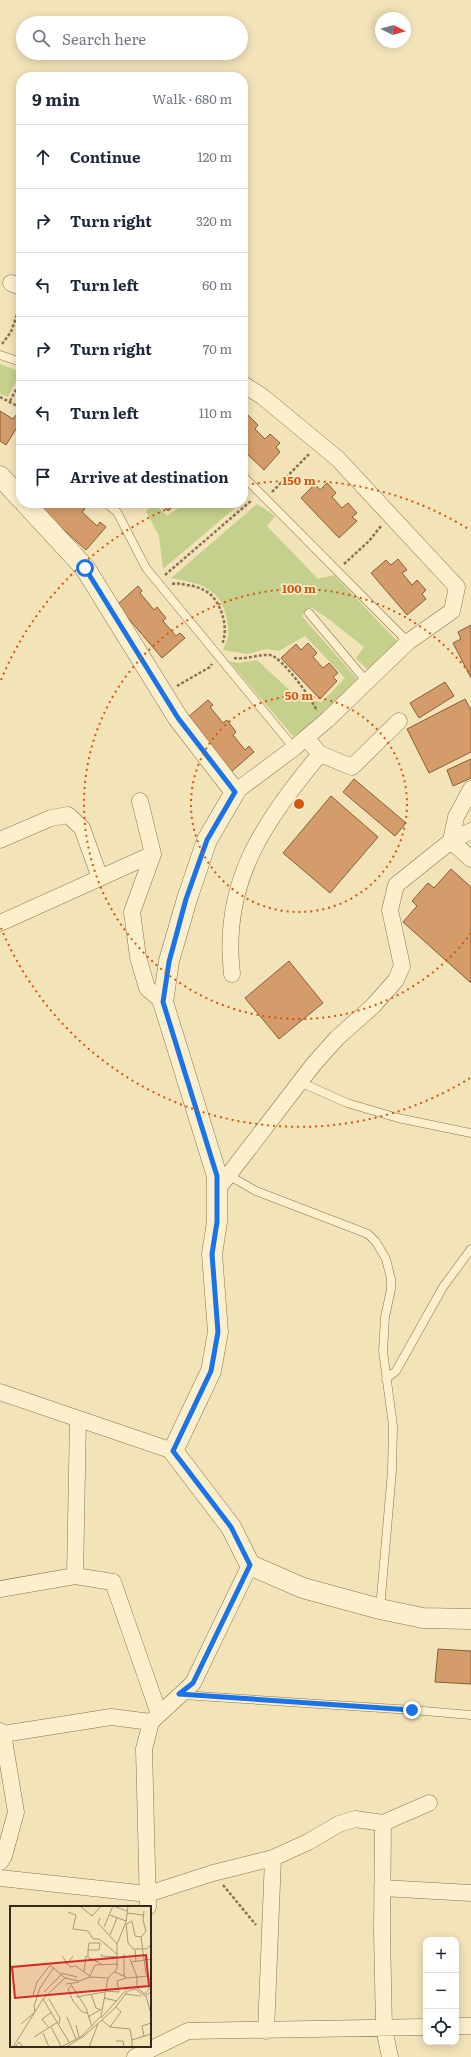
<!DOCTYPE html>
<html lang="en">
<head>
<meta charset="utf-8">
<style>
	body { margin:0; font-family:Literata,serif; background:#f2f2f3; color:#1f2937 }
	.controls { position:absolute; right:12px; bottom:12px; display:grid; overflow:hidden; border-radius:8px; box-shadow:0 2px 10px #0003 }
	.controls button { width:36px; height:36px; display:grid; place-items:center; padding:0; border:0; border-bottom:1px solid #e0e1e3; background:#fff; color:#1f2937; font:20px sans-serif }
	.compass { position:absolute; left:375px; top:12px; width:36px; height:36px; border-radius:50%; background:#fff; box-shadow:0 2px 10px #0003; rotate:95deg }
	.stop { position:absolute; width:12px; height:12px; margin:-9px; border:3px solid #1a73e8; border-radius:50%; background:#fff }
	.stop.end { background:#1a73e8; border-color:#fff; box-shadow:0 1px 4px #0008 }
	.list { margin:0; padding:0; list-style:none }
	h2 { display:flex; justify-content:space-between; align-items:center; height:52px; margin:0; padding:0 16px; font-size:17px }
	h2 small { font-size:13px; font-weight:400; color:#747a83 }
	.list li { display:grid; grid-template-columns:26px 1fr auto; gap:12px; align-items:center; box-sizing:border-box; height:64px; padding:0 16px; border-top:1px solid #e0e1e3 }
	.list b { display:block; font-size:15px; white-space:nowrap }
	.list em { font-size:13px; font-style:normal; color:#747a83 }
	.icon { flex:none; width:22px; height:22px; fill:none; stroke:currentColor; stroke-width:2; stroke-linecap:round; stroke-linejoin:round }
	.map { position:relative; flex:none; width:471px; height:2057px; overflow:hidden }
	.search { position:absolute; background:#fff; box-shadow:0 2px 10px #0003; left:16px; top:16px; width:232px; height:44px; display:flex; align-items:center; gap:10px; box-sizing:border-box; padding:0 14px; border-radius:22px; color:#747a83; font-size:15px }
	.panel { position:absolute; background:#fff; box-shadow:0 2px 10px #0003; left:16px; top:72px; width:232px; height:436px; border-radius:16px }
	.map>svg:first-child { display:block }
	.green { fill:#c5d08c }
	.building { fill:#d49c6b; stroke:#8a5c36 }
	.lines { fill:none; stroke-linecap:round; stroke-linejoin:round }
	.service-casing { stroke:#897252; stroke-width:9 }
	.minor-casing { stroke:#897252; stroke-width:17 }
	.tertiary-casing { stroke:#897252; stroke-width:21 }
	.path { stroke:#897252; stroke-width:2.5; stroke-dasharray:3 2; stroke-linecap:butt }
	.service { stroke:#fcf0cc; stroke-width:8 }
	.minor { stroke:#fcf0cc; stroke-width:16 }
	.tertiary { stroke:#fcf0cc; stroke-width:20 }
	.route { stroke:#1a73e8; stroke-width:5 }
	.ring { fill:none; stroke:#d6540d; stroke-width:2; stroke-dasharray:2 4 }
	.inset-road { fill:none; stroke:#a79979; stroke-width:1 }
	.view { fill:#d62828; fill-opacity:0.15; stroke:#d62828; stroke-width:2 }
	.inset-edge { fill:none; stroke:#362919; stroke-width:2 }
	.centre { fill:#d6540d; stroke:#f8edc9; stroke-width:2 }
	.ring-label { font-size:12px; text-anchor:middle; font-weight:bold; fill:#d6540d; stroke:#f8edc9; stroke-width:3.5; stroke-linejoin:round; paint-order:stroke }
</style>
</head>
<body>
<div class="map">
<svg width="471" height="2057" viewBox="0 0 471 2057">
	<rect width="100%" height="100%" fill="#f2e3b9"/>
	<path class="green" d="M0 364 21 372 8 397 0 394Z
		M183 503H241L163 569 159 536 146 511 155 504 167 516 181 506Z
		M257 504 275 516 267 526 318 579 334 575 400 644 374 667 367 669 356 658 364 647 326 617 310 607 302 616 357 679 315 725 293 736 229 661 239 663 257 660 298 698 322 702 345 678 305 636 279 651 266 649 247 654 223 650C229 637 229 634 227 620 222 588 199 583 171 578Z"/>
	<path class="building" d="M0 411 13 419 16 415 21 418V421L6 445 0 441Z
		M248 415 258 425 255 429 265 439 270 434 280 443 276 447 280 452 264 470 243 450V421Z
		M327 483 336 493 332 497 342 508 348 503 357 513 352 517 357 521 339 538 301 498 315 484 320 490Z
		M34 503H78L85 509 82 512 97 526 100 522 106 527 86 550Z
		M161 503H177L168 511Z
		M398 559 407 570 402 573 412 585 417 580 426 590 422 594 426 599 407 615 371 573 386 560 391 565Z
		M138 586 142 591 140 593 154 610 157 607 166 618 163 621 176 636 180 633 185 638 162 658 117 605Z
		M471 625V678L453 643 461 639 458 632Z
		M308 643 317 653 313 657 323 668 329 663 338 673 333 677 337 681 320 699 281 658 296 644 301 650Z
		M445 682 454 696 419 718 410 703Z
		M465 699 471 710V752L429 773 407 729Z
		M208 700 213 705 210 707 223 723 227 720 236 732 233 735 245 750 249 746 254 752 231 772 187 718Z
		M471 759V778L453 786 447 770Z
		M354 779 406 823 395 836 343 792Z
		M331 796 378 837 330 893 283 853Z
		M451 869 471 887V983L403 922 417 906 412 901 428 883 434 888Z
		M289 961 323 1003 279 1039 245 998Z
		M438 1649 471 1651V1684L435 1682Z"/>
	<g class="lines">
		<defs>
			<path id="service" d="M0 355 21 362
				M243 476 408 642
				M106 503 117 512 146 568 294 748
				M309 613 367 682
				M300 1082 347 1103 398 1118 471 1133
				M228 1175 256 1191 368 1234 376 1242 386 1259 391 1279V1289L385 1317 383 1351 393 1426 392 1471 380 1609
				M386 1379 396 1371 443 1287 471 1249
				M182 1695 412 1710 471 1715"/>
			<path id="minor" d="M11 283 21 287
				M320 754 352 767 399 721
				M471 789 456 817 451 841 471 859
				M235 792 294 748 327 720 408 642 452 611 457 587 338 459 263 397 243 384
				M140 801 153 854 132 912 138 957 147 988 163 1002
				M0 840 51 818 68 815 82 828 100 878
				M0 923 153 854
				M232 974C221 881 265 821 320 754L306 738
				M217 1190 313 1065 337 1038 373 1006 396 980 402 966 390 910 396 885 451 841 471 831
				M0 1392 173 1451
				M75 1576 78 1419
				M0 1589 75 1576 113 1582 159 1714
				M0 1731 3 1734 16 1812 4 1856 0 1862
				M3 1734 111 1717 151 1722
				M383 1823 382 1931 384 2029 390 2057
				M0 1878 148 1894 213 1873 273 1858 308 1842 339 1824 355 1819 383 1823 429 1803
				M382 1888 471 1893
				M148 1907 144 1749 151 1722 193 1683 250 1565
				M456 2026H471
				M266 2031 273 1858
				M135 2057 188 2031 426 2027"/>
			<path id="tertiary" d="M0 476 21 499
				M25 503 85 568 178 718 235 792 207 840 187 899 169 961 163 1002 217 1176V1222L212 1254 218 1332 211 1371 173 1451 231 1527 250 1565 303 1588 380 1609 423 1618 471 1619"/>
		</defs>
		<use href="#service" class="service-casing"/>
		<use href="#minor" class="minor-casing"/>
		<use href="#tertiary" class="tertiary-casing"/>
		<path class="path" d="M2 344 11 332 21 303
			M0 397 21 408
			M10 401 21 380
			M272 492 309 454
			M344 564 369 541 381 526
			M165 575 252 500
			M172 584C177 583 181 584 187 585 195 586 204 589 210 594 222 605 229 629 222 644
			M234 658C246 660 258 654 270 655 281 656 313 700 317 711
			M177 686 210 667 212 664
			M223 1885 256 1925"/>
		<use href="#service" class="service"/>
		<use href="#minor" class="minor"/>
		<use href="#tertiary" class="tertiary"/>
	</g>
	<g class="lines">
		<path class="route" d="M85 568 178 718 235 792 207 840 186 899 169 962 163 1002 217 1176V1222L212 1254 218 1332 211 1371 173 1451 231 1527 250 1565 193 1683 179 1694 412 1710"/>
	</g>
	<g class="ring">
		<circle cx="299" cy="804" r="108"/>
		<path d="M471 933A215 215 0 1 1 471 675"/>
		<path d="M470 1078A323 323 0 0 1 1 928M1 680A323 323 0 0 1 181 503M246 485A323 323 0 0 1 470 530"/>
	</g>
	<g transform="translate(10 1906)">
		<rect width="141" height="141" fill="#f2e3b9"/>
		<path class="inset-road" d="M70 0 82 10 91 0M103 0 117 5M134 5 133 14 136 25 131 31 136 68 141 76M58 6 66 9 63 23 78 25 83 33H89L107 48M117 7 133 9M100 9 116 15M90 12 88 17 107 38M116 17 118 37 123 43H136L141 39M117 18 122 15 125 30 131 31M94 21 103 0M100 29 107 12M125 44 126 56M92 48 91 50 108 51M114 48V70M52 50 60 61 66 60 81 71M78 50V44H89L90 37H79L78 44M120 53 127 71V82M53 56 57 58 63 50M121 56 141 53M74 66 76 50 93 59M105 66 118 72 138 70M51 67 67 71M80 70 85 59 108 58M60 77 76 102 82 121M56 78 69 76M61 80 58 83 63 95 72 106 77 107M95 85 109 86M34 86 52 68M109 86 107 75 116 72M81 88 86 102 91 104M115 88 131 90M23 89 27 76 40 59 55 72M136 90 141 108M66 91 95 86M94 92 107 95M33 93 59 136M39 93 50 112 49 118M25 106 24 100 30 82 44 61M57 111 66 133M78 111 90 104M91 112 118 82 126 81 135 88 141 80M92 114 100 121 111 106 106 101M11 118 25 106M66 119 69 131M41 121 51 140M100 121 120 123 122 134M39 122 32 113 42 106M33 127 39 141M134 130 132 120 141 117M24 131 48 116M106 135H113L114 141M3 141 33 93 55 72 69 75 80 71 98 72M5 141 9 136 13 141M51 141 72 130 91 110 98 72 107 63V38L116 16 118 0M56 141 74 130 104 103 118 85 125 83 135 90 141 86M79 141 88 118M122 141V134L141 128"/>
		<path class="view" d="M136 49 139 80 5 92 2 61Z"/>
		<rect width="141" height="141" class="inset-edge"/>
	</g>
	<circle cx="299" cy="804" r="6" class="centre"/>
	<g class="ring-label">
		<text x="299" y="485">150 m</text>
		<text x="299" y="593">100 m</text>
		<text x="299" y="700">50 m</text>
	</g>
</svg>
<div class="controls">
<button>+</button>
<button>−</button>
<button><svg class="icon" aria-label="locate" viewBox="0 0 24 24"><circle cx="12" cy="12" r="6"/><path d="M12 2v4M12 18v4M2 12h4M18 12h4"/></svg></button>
</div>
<svg class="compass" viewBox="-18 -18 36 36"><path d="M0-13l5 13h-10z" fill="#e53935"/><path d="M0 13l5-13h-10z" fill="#747a83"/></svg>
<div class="stop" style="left:85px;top:568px"></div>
<div class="stop end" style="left:412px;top:1710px"></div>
<div class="search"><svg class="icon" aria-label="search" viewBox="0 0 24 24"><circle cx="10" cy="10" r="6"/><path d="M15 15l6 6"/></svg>Search here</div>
<section class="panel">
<h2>9 min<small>Walk · 680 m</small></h2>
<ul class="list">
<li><svg class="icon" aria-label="ahead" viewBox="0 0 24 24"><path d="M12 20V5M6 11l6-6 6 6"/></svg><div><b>Continue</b></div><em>120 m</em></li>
<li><svg class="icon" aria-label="right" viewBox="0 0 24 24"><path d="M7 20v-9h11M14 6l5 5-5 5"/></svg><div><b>Turn right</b></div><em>320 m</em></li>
<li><svg class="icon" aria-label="left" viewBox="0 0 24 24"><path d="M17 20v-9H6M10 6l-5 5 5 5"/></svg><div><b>Turn left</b></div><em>60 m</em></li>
<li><svg class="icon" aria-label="right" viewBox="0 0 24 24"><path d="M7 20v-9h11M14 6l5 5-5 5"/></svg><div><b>Turn right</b></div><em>70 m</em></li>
<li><svg class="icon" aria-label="left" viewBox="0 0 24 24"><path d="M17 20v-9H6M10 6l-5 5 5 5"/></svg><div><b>Turn left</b></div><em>110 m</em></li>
<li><svg class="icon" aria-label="arrive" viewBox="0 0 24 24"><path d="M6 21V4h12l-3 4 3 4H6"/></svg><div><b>Arrive at destination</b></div></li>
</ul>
</section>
</div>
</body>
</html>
